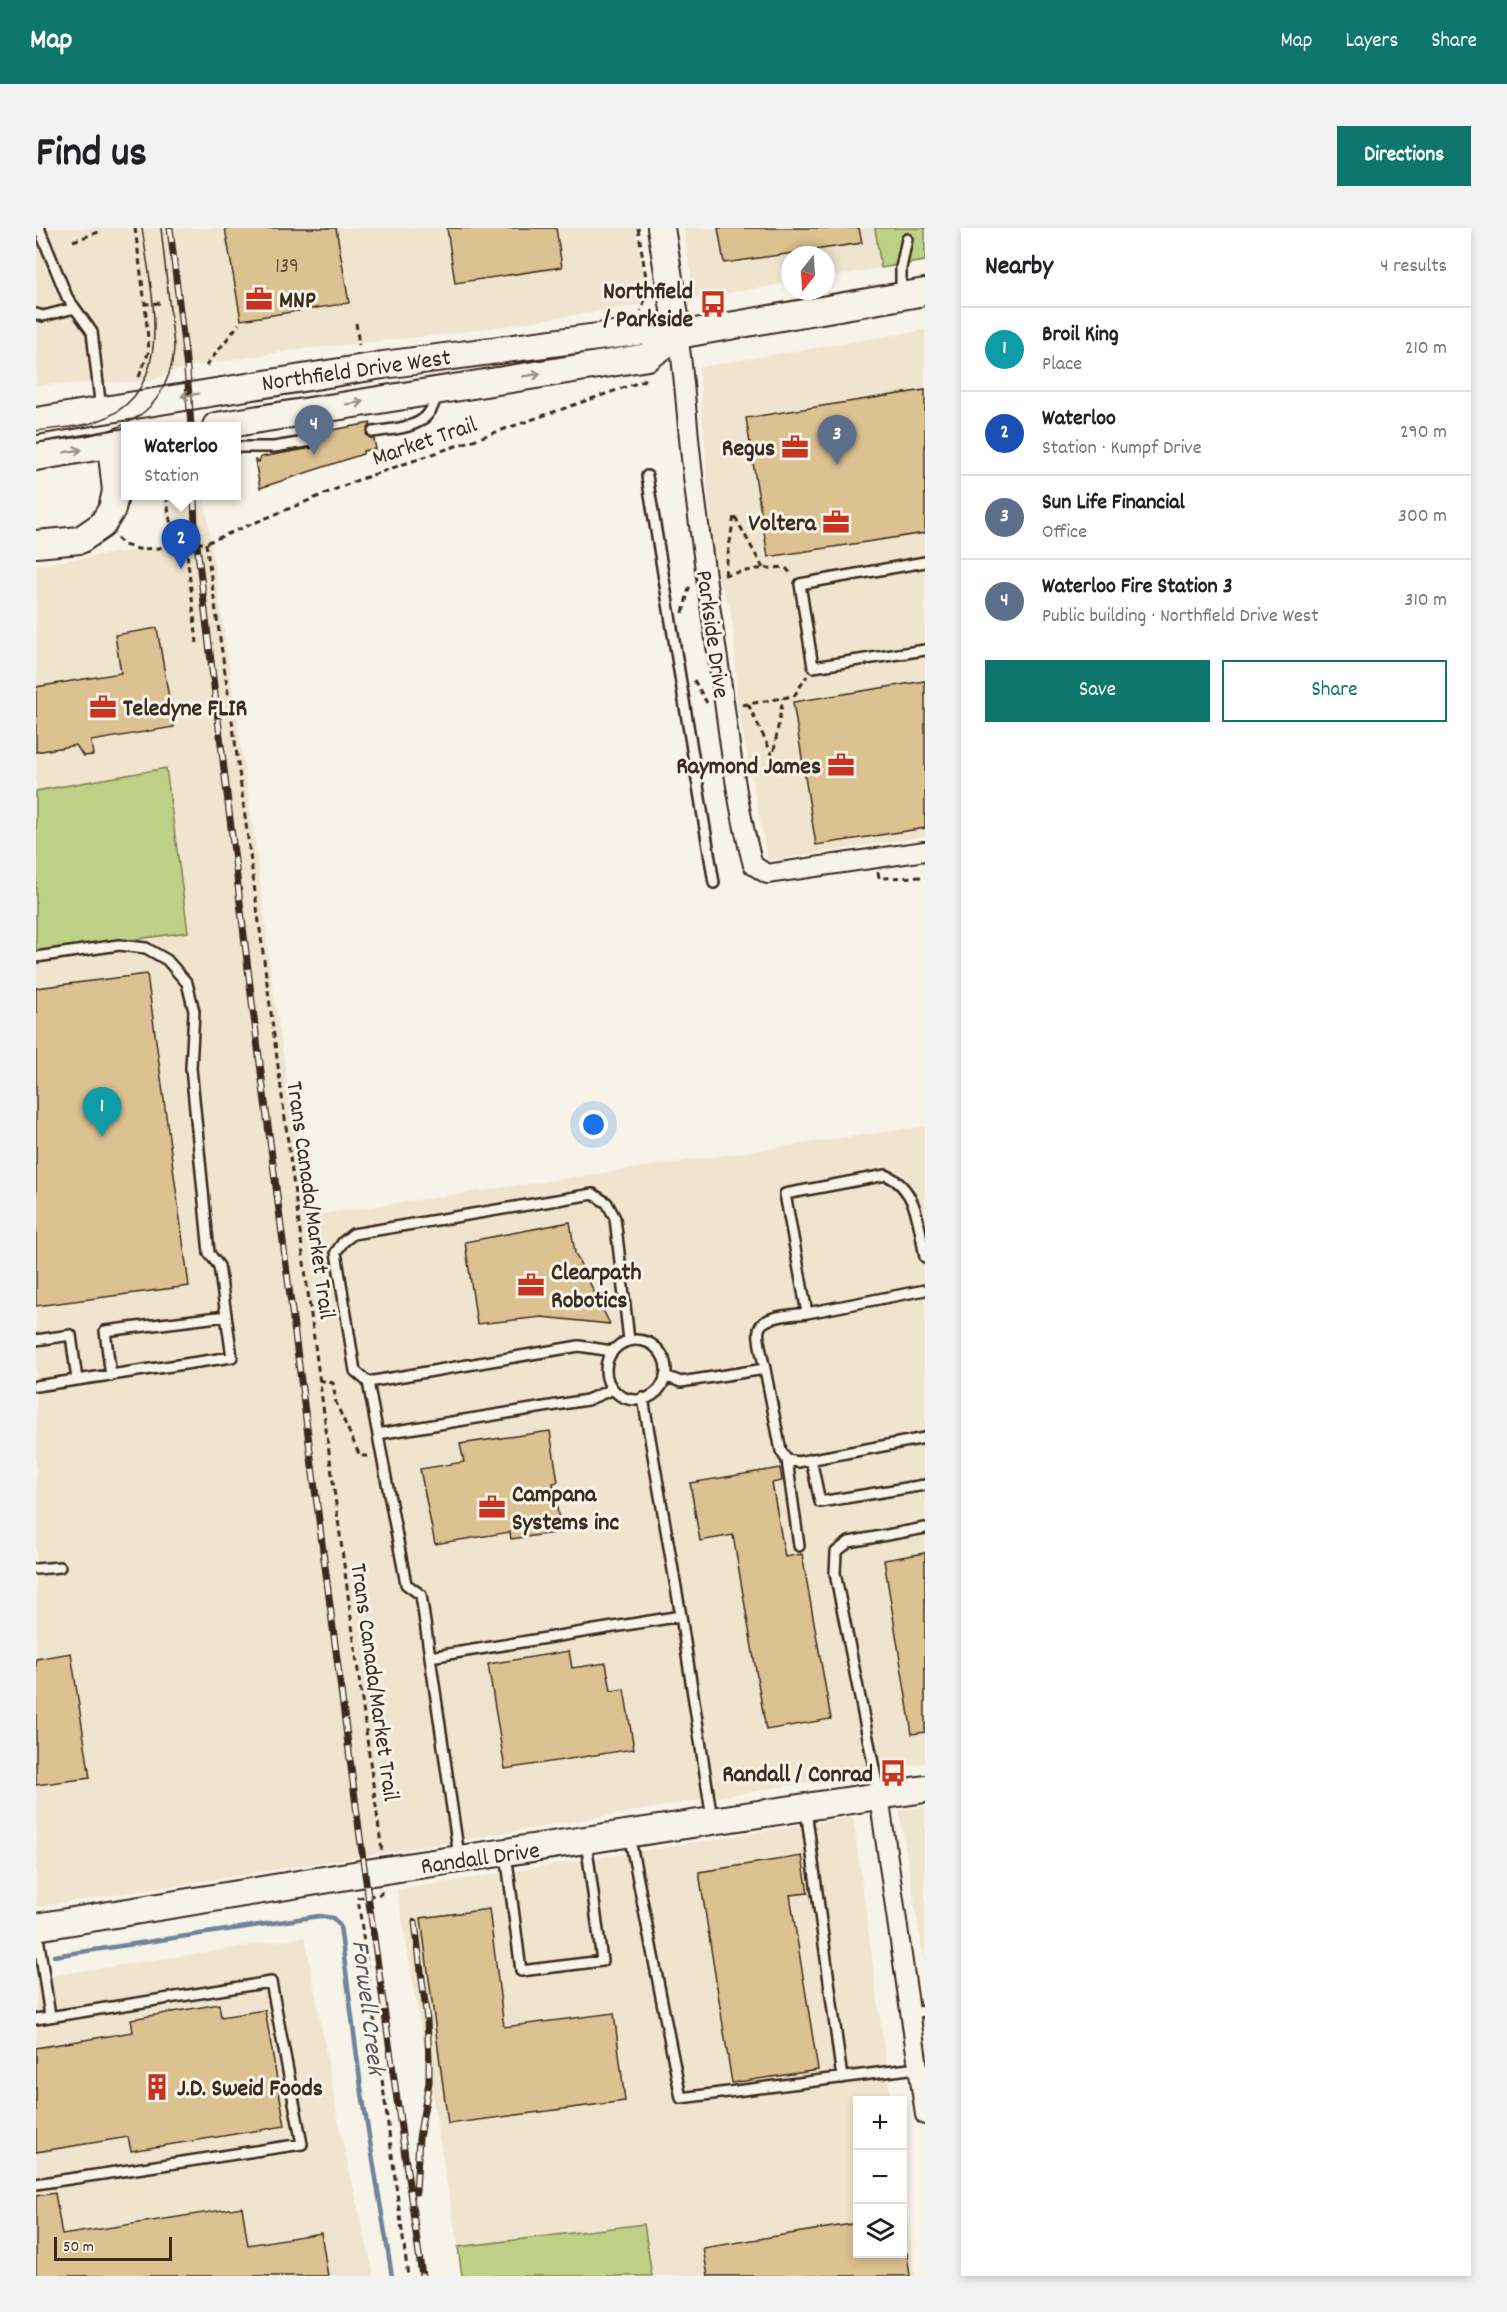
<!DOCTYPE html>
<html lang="en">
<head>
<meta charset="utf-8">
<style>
	body { margin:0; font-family:Dekko,sans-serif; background:#f2f2f2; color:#202124 }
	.controls { position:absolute; right:18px; bottom:18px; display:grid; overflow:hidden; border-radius:0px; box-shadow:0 3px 9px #0003 }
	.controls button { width:54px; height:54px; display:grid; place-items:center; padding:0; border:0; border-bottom:2px solid #e0e0e0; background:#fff; color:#202124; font:30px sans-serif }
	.compass { position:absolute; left:745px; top:18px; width:54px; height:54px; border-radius:50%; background:#fff; box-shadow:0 3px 9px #0003; rotate:197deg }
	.scale { position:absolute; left:18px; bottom:15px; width:118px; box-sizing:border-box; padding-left:6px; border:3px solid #3b2a1e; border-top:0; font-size:16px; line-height:21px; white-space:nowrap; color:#3b2a1e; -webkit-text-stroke:4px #f7f3e8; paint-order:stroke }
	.you { position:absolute; left:558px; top:897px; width:21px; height:21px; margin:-15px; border:4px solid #fff; border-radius:50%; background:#1a73e8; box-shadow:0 0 0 9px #1a73e833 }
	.badge { display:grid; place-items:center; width:39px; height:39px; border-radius:50%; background:#0f766e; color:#fff; font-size:20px; font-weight:700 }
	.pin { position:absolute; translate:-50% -50px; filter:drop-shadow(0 2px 3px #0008) }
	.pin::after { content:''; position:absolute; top:32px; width:21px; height:18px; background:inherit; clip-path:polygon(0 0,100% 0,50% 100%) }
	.popup { position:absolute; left:85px; top:194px; width:120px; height:78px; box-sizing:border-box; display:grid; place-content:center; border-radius:0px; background:#fff; filter:drop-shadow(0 2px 4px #0005); font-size:20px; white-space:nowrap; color:#757577 }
	.popup b { font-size:22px; color:#202124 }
	.popup::after { content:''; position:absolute; left:50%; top:100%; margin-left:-12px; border:12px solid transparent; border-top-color:#fff }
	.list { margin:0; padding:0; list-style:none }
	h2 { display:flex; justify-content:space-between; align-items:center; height:78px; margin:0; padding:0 24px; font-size:26px }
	h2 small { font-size:20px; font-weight:400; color:#757577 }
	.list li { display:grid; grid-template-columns:39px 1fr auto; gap:18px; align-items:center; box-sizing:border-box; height:84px; padding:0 24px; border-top:2px solid #e0e0e0 }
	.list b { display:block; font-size:22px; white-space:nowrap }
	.list p { margin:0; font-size:20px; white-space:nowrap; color:#757577 }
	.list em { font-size:20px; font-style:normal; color:#757577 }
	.actions { display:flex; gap:12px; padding:18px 24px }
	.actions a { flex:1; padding:14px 0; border:2px solid #0f766e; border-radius:0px; text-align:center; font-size:21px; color:#0f766e }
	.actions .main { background:#0f766e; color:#fff }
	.icon { flex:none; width:33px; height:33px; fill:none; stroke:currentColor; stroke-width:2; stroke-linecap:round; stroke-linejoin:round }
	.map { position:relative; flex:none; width:889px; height:2048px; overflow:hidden; border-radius:0px }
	header { display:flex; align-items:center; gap:36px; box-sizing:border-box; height:84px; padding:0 30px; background:#0f766e; color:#fff }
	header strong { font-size:28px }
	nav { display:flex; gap:33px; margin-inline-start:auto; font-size:21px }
	.intro { display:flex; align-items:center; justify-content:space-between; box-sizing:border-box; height:144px; padding:0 36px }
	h1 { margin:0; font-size:42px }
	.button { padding:15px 27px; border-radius:0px; background:#0f766e; color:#fff; font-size:21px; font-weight:700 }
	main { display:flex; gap:36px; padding:0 36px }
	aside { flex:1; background:#fff; border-radius:0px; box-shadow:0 3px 9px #0003 }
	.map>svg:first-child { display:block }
	.built { fill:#efe4ce }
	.green { fill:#bfd186; stroke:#7d7e52; stroke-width:1.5 }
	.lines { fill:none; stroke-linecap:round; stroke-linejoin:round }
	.stream { stroke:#6f839a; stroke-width:4.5 }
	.building { fill:#dcc191; stroke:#3b2a1e; stroke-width:1.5 }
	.lane-casing { stroke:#3b2a1e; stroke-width:14 }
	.street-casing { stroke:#3b2a1e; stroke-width:22 }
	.secondary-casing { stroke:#3b2a1e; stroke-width:30 }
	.path { stroke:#3b2a1e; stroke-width:3; stroke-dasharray:6 4.5; stroke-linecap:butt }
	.lane { stroke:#f7f3e8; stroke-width:9 }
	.street { stroke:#f7f3e8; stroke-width:18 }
	.secondary { stroke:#f7f3e8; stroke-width:26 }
	.tram { stroke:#3b2a1e; stroke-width:1.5 }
	.rail-casing { stroke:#3b2a1e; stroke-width:7 }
	.rail { stroke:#f7f3e8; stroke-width:4.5; stroke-dasharray:14; stroke-linecap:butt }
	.oneway { stroke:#998e83 }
	.labels { text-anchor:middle; stroke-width:6; stroke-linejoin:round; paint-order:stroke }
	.number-label { font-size:21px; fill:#63503b }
	.poi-label { font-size:24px; font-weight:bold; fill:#3b2a1e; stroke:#f7f3e8; text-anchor:end }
	.street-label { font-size:24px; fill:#3b2a1e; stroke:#f7f3e8 }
	.water-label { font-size:26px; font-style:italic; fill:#55575c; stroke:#f7f3e8 }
</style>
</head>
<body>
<header>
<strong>Map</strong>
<nav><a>Map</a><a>Layers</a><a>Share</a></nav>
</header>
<div class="intro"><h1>Find us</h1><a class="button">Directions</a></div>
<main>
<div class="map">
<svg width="889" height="2048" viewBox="0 0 889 2048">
	<rect width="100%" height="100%" fill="#f7f3e8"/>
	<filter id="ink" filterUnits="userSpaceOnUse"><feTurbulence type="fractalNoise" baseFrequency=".0167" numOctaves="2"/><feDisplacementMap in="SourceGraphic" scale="12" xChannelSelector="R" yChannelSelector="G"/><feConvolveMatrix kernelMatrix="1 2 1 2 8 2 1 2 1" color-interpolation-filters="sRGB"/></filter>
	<g filter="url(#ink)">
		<path class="built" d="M0 0H600L612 76 412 106 257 122 169 136 134 144 115 153 0 157Z
			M647 0H839L845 40 790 49V27H754V55L659 70Z
			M889 102V608L732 633 701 474 698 407 694 380 678 341 663 139Z
			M127 268H168L219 613 237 762 272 988 889 898V1535L353 1624 0 1679V337L132 317Z
			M889 1578V1738L863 1582Z
			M817 1589 855 1872H822V2026H866L867 1955 879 2048H616L608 1996 422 2019 361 1662Z
			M269 1709 305 1907 338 2048H0V1750Z"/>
		<path class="green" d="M839 0H889V33L845 40Z
			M130 540 152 704 0 725V563Z
			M608 1996 616 2048H426L422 2019Z"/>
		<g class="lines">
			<path class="stream" d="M18 1728 283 1688 297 1690 304 1698 325 1859 356 2048"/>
		</g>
		<path class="building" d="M189 0H300L313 75 205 92Z
			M411 0H520L526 39 419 55Z
			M682 0H823L826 15 688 35Z
			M889 162V305L732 329 710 190Z
			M335 195 330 206 334 210 338 211 340 221 327 223V226L224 260 219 232 223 234 225 229 276 220 280 218 282 213 280 208 273 206Z
			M121 400 138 499 55 513 57 527 47 528 40 517 0 524V459L85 445 79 407Z
			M889 453V600L780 617 757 474Z
			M111 746 153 1058 0 1078V760Z
			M534 994 539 1025 574 1096 506 1089 441 1096 429 1014Z
			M514 1203 522 1254 517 1255 525 1304 475 1311 474 1304 399 1316 384 1241 428 1234 424 1216Z
			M744 1240 746 1253 736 1255 749 1329 766 1326 795 1491 730 1502 697 1307 664 1313 654 1255Z
			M889 1325V1504L876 1506 848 1332Z
			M533 1423 536 1440 570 1435 575 1463 588 1461 598 1521 469 1541 452 1436Z
			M35 1425 54 1550 0 1557V1431Z
			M766 1628 772 1665 754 1667 782 1842 696 1855 663 1644Z
			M453 1681 468 1799 578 1785 589 1873 412 1896 385 1690Z
			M183 1776 185 1789 229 1782 249 1898 95 1923 92 1909 0 1924V1820L97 1804 95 1791Z
			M19 1965 26 2007 206 1979 212 2017 285 2005 292 2048H0V1968Z
			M822 1995V2025H871L874 2048H672L667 2020Z"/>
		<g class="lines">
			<defs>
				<path id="lane" d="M3 0 31 69 56 104 65 182
					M865 65V40L871 11
					M0 86 7 88 39 80
					M337 204C368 199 395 201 401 164
					M202 219H238L275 213
					M611 248 678 655
					M889 334 764 356 777 439 889 422
					M0 729 83 717 110 720 131 732 151 755 158 783 155 840 173 1025 183 1038 196 1129 0 1158
					M889 1029C883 999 882 961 850 947L749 966 771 1085 889 1062
					M0 1112 35 1107 41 1152
					M570 1142a30 30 0 1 1 60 0a30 30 0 1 1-60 0Z
					M729 1141C727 1131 721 1111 723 1102 725 1087 758 1087 771 1085
					M75 1148 69 1103 190 1088
					M629 1148 645 1154 729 1141 745 1223 751 1232 762 1234 889 1210
					M332 1154 543 1118 576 1123
					M607 1170 645 1388 676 1591
					M342 1206 551 1172 577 1161
					M775 1231 784 1274 889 1257
					M751 1232 763 1318
					M0 1341 24 1339
					M394 1429 645 1388
					M843 1565 799 1345 800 1324 813 1314 889 1300
					M770 1582 806 1850
					M593 1606 645 1870 881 1840
					M470 1625 485 1743 566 1733 550 1613
					M423 1628 385 1367 370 1356 332 1154 319 1143 300 1024 307 1014 317 1006 557 966 571 975 579 990 593 1112
					M1 1702 14 1788
					M875 1785 889 1783
					M0 1791 235 1754 266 1916 0 1956"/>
				<path id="street" d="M642 107C648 144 650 182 654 220 662 300 674 379 686 458 694 518 701 579 717 637L731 646 889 623
					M843 1568 889 1887"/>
				<path id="secondary" d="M625 0 642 107
					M0 193 347 137 608 103 642 107 889 64
					M180 198 612 129 642 107
					M0 229 90 214
					M0 316 44 312 66 297 76 281 80 263 75 217
					M0 1699 330 1645 889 1561"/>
			</defs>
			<use href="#lane" class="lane-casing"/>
			<use href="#street" class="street-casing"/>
			<use href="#secondary" class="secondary-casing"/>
			<path class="path" d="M99 0 109 76
				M602 0 612 62 605 83
				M37 13 63 4
				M320 95 323 117
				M170 138 203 96
				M103 149 113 123 109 76 124 75
				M130 268 138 315
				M81 310 88 317 102 321 123 320 138 315H170L322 252 607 153 609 150
				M170 315 199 513 346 1624
				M150 316 161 415
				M688 347 721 341 749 339 757 348
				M689 347 698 287 727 340
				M647 385 654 356
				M658 452 671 475
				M712 476 737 528 747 470
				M706 477 758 468 771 448
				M842 644 843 650 889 649
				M283 1152 297 1155 300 1175 324 1228H334
				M345 1663V1666L322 1670 372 2048"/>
			<use href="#lane" class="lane"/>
			<use href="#street" class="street"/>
			<use href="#secondary" class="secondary"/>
			<path class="tram" d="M0 203C19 200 41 200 59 194 144 166 115 66 106 0
				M0 215C47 208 105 207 128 158 134 145 138 133 138 118L125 0"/>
			<defs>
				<path id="rail" d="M134 0 151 141 155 198
					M158 268 159 300 216 774 327 1632 386 2048
					M379 1694 391 1792 393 1830V1854L383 1910 380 1964"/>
			</defs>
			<use href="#rail" class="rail-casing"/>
			<use href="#rail" class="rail"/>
		</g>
		<defs><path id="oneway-shaft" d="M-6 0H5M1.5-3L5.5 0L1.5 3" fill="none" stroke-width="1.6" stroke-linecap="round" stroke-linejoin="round" transform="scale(1.5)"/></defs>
		<g class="oneway">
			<use href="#oneway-shaft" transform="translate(496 147) rotate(-9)"/>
			<use href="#oneway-shaft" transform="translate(154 167) rotate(171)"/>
			<use href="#oneway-shaft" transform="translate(319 175) rotate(-9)"/>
			<use href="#oneway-shaft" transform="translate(37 223) rotate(-9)"/>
		</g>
	</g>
	<defs>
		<symbol id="office-bare" viewBox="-9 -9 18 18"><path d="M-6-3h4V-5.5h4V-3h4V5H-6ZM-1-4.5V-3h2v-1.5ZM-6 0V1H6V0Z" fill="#c8321e" stroke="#f7f3e8" stroke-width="2.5" paint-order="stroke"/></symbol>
		<symbol id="bus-bare" viewBox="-9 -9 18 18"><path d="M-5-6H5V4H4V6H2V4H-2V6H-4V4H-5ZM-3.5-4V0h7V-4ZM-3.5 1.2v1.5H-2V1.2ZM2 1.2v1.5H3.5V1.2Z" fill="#c8321e" stroke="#f7f3e8" stroke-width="2.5" paint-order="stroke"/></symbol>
		<symbol id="building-bare" viewBox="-9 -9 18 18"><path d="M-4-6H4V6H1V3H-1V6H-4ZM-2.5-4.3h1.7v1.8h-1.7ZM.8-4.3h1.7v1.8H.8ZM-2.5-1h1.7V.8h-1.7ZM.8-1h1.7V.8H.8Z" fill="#c8321e" stroke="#f7f3e8" stroke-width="2.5" paint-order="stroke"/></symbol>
	</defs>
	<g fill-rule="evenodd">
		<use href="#office-bare" x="204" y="52" width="38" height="38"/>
		<use href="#bus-bare" x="658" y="57" width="38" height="38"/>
		<use href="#office-bare" x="740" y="200" width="38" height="38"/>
		<use href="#office-bare" x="781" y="275" width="38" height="38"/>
		<use href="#office-bare" x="48" y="460" width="38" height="38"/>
		<use href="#office-bare" x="786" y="518" width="38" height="38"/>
		<use href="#office-bare" x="476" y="1038" width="38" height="38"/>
		<use href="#office-bare" x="437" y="1260" width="38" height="38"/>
		<use href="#bus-bare" x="838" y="1526" width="38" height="38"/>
		<use href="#building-bare" x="102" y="1840" width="38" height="38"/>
	</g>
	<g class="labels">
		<g class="number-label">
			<text x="251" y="44">139</text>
		</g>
		<g class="poi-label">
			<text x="657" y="70">Northfield<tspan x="657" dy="28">/ Parkside</tspan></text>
			<text x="243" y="79" text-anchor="start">MNP</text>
			<text x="739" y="227">Regus</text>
			<text x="780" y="302">Voltera</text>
			<text x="87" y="487" text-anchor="start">Teledyne FLIR</text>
			<text x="785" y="545">Raymond James</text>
			<text x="515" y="1051" text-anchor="start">Clearpath<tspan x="515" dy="28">Robotics</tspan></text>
			<text x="476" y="1273" text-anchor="start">Campana<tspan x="476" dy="28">Systems inc</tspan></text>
			<text x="837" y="1553">Randall / Conrad</text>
			<text x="141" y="1867" text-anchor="start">J.D. Sweid Foods</text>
		</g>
		<g class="street-label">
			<text transform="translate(320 141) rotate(-8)" y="8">Northfield Drive West</text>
			<text transform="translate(388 212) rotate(-19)" y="8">Market Trail</text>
			<text transform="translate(678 406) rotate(82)" y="8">Parkside Drive</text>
			<text transform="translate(276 972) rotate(82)" y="8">Trans Canada/Market Trail</text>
			<text transform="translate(340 1454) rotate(82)" y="8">Trans Canada/Market Trail</text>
			<text transform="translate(444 1629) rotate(-8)" y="8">Randall Drive</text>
		</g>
		<g class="water-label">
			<text transform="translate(334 1779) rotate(83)" y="9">Forwell Creek</text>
		</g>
	</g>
</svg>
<div class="controls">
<button>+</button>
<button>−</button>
<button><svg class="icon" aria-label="layers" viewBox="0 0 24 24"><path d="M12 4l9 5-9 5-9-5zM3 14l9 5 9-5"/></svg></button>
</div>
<svg class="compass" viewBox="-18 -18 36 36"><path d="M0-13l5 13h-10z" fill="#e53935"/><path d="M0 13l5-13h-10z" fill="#757577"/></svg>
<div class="scale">50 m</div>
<div class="you"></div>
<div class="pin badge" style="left:66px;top:909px;background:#0f9aa8">1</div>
<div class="pin badge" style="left:145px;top:341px;background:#1a4fb4">2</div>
<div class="popup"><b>Waterloo</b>Station</div>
<div class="pin badge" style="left:801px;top:237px;background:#5c6f8a">3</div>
<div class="pin badge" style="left:278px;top:227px;background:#5c6f8a">4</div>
</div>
<aside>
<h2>Nearby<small>4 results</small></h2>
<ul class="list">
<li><span class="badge" style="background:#0f9aa8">1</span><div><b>Broil King</b><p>Place</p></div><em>210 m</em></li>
<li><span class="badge" style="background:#1a4fb4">2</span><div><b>Waterloo</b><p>Station · Kumpf Drive</p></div><em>290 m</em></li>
<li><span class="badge" style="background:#5c6f8a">3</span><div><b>Sun Life Financial</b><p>Office</p></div><em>300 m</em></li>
<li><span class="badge" style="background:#5c6f8a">4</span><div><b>Waterloo Fire Station 3</b><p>Public building · Northfield Drive West</p></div><em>310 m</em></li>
</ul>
<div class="actions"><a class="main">Save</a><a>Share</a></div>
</aside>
</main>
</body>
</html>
